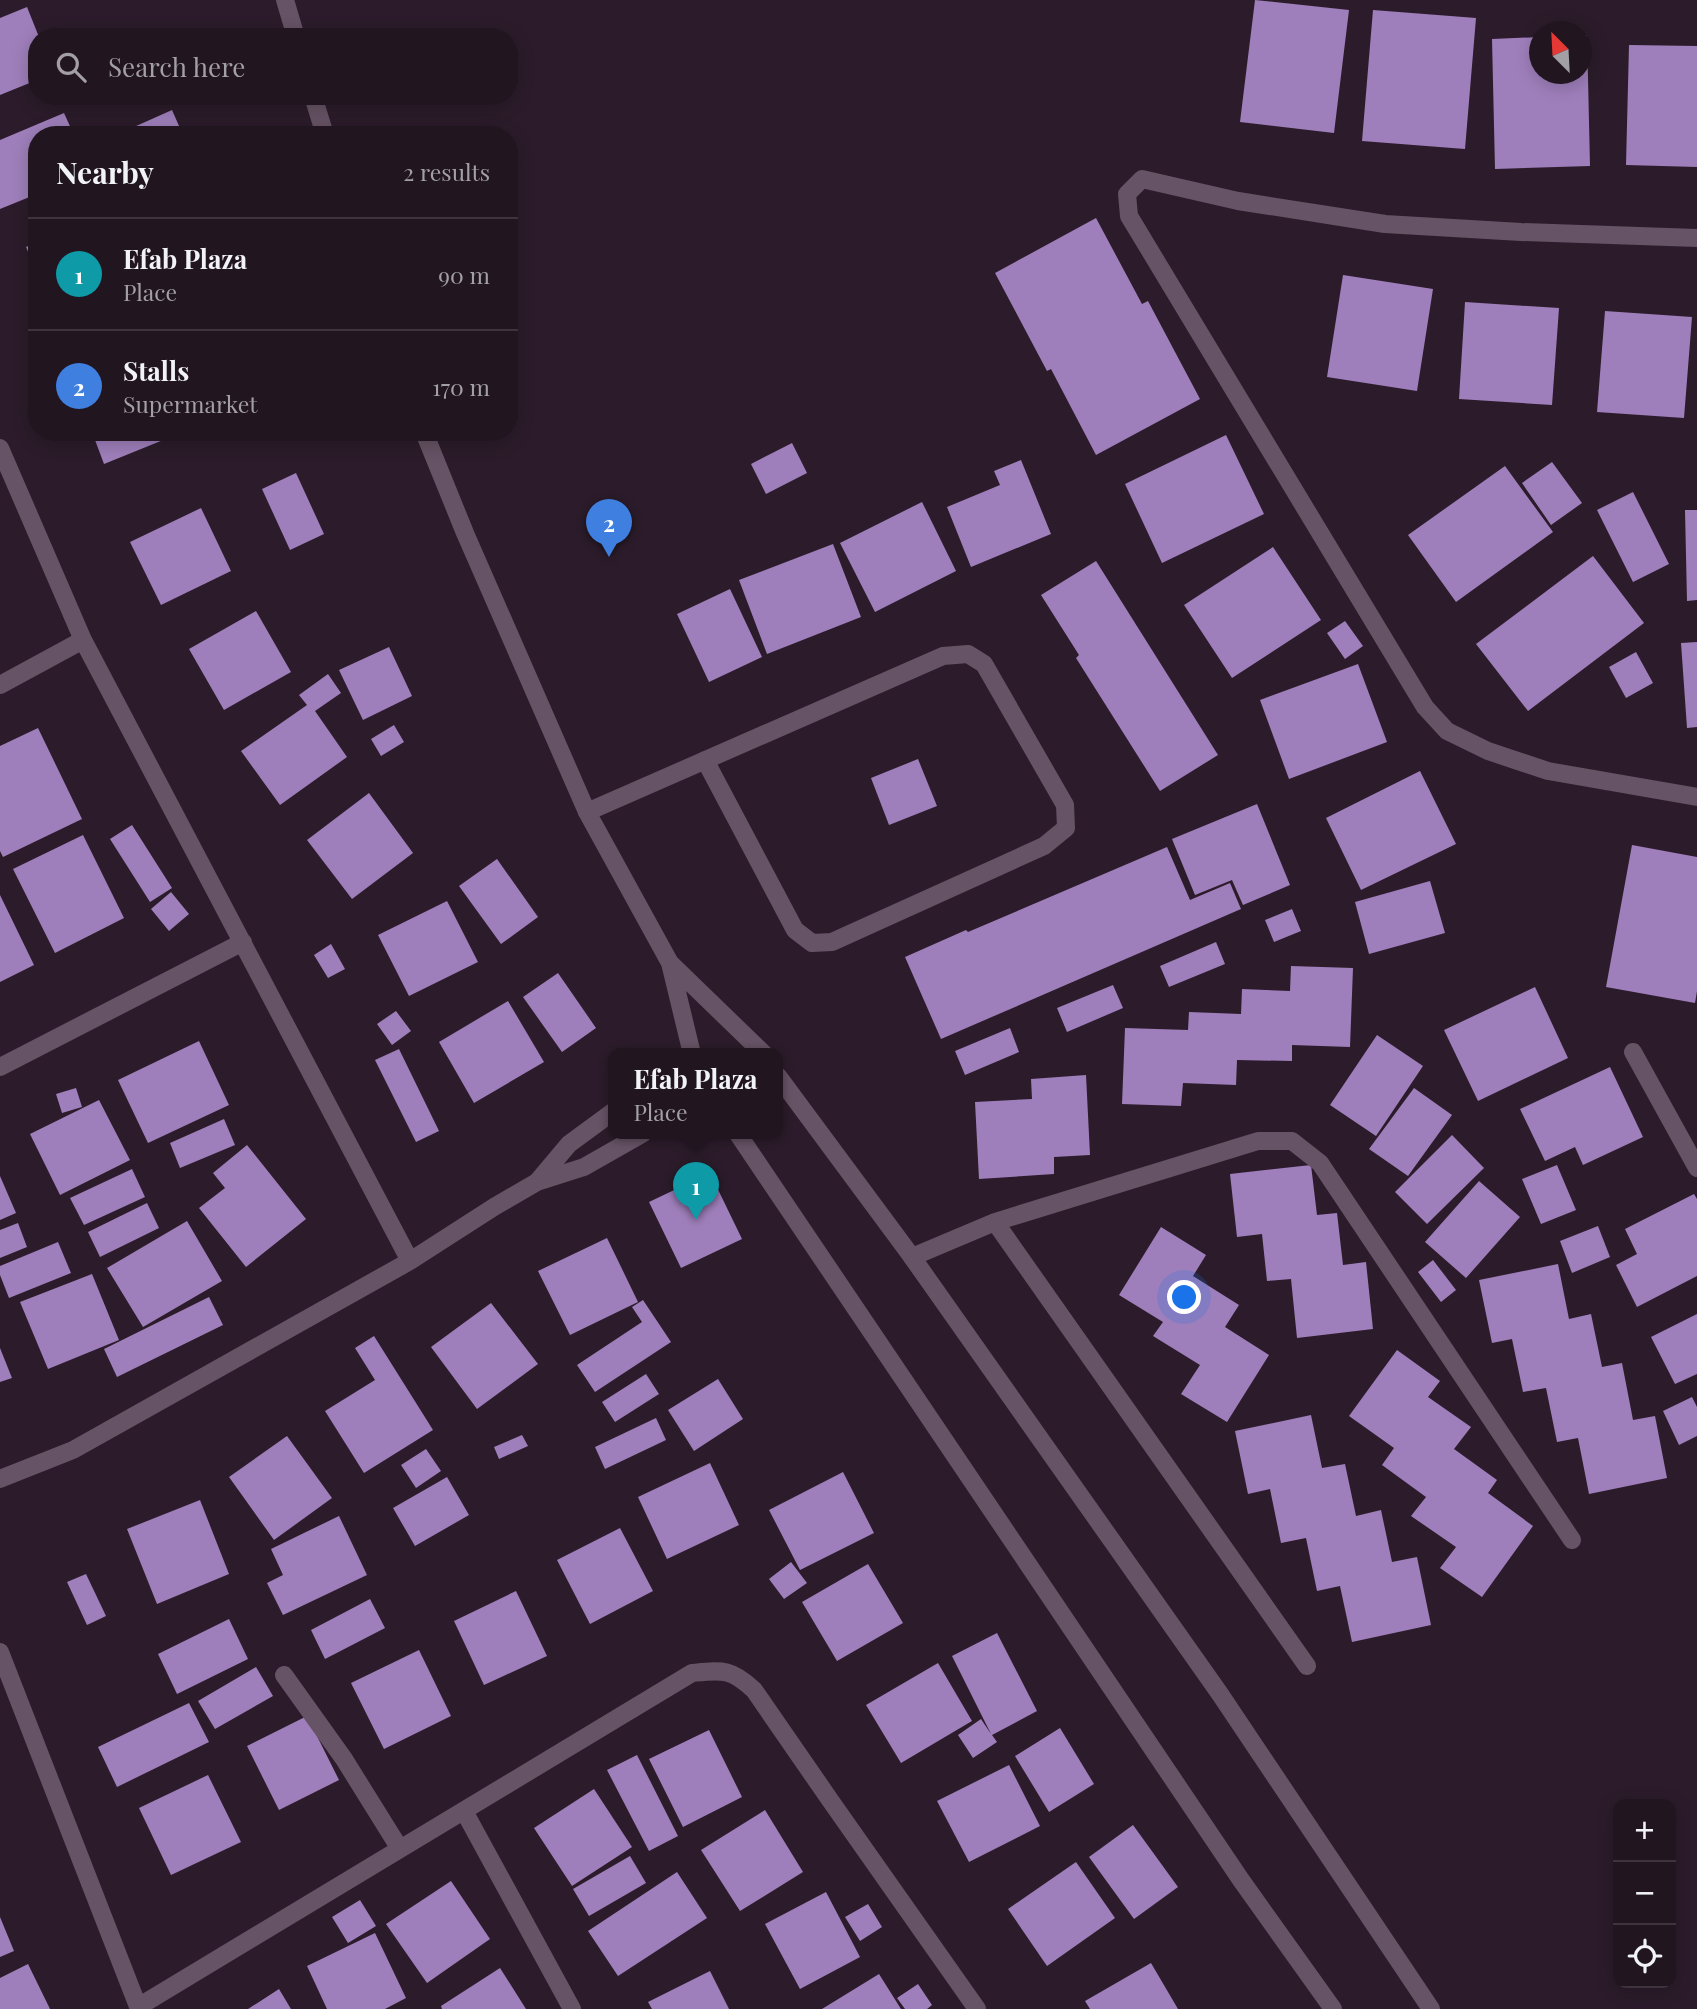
<!DOCTYPE html>
<html lang="en">
<head>
<meta charset="utf-8">
<style>
	body { margin:0; font-family:"Playfair Display",serif; background:#291e29; color:#f1f3f6 }
	.controls { position:absolute; right:21px; bottom:21px; display:grid; overflow:hidden; border-radius:14px; box-shadow:0 4px 18px #0003 }
	.controls button { width:63px; height:63px; display:grid; place-items:center; padding:0; border:0; border-bottom:2px solid #3e343e; background:#211520; color:#f1f3f6; font:35px sans-serif }
	.compass { position:absolute; left:1529px; top:21px; width:63px; height:63px; border-radius:50%; background:#211520; box-shadow:0 4px 18px #0003; rotate:336deg }
	.you { position:absolute; left:1185px; top:1298px; width:24px; height:24px; margin:-18px; border:5px solid #fff; border-radius:50%; background:#1a73e8; box-shadow:0 0 0 10px #1a73e833 }
	.badge { display:grid; place-items:center; width:46px; height:46px; border-radius:50%; background:#f39aa8; color:#fff; font-size:23px; font-weight:700 }
	.pin { position:absolute; translate:-50% -58px; filter:drop-shadow(0 2px 4px #0008) }
	.pin::after { content:''; position:absolute; top:37px; width:24px; height:21px; background:inherit; clip-path:polygon(0 0,100% 0,50% 100%) }
	.popup { position:absolute; left:608px; top:1048px; width:175px; height:91px; box-sizing:border-box; display:grid; place-content:center; border-radius:14px; background:#211520; filter:drop-shadow(0 2px 5px #0005); font-size:23px; white-space:nowrap; color:#a29fa5 }
	.popup b { font-size:26px; color:#f1f3f6 }
	.popup::after { content:''; position:absolute; left:50%; top:100%; margin-left:-14px; border:14px solid transparent; border-top-color:#211520 }
	.list { margin:0; padding:0; list-style:none }
	h2 { display:flex; justify-content:space-between; align-items:center; height:91px; margin:0; padding:0 28px; font-size:30px }
	h2 small { font-size:23px; font-weight:400; color:#a29fa5 }
	.list li { display:grid; grid-template-columns:46px 1fr auto; gap:21px; align-items:center; box-sizing:border-box; height:112px; padding:0 28px; border-top:2px solid #3e343e }
	.list b { display:block; font-size:26px; white-space:nowrap }
	.list p { margin:0; font-size:23px; white-space:nowrap; color:#a29fa5 }
	.list em { font-size:23px; font-style:normal; color:#a29fa5 }
	.icon { flex:none; width:38px; height:38px; fill:none; stroke:currentColor; stroke-width:2; stroke-linecap:round; stroke-linejoin:round }
	.map { position:relative; flex:none; width:1697px; height:2009px; overflow:hidden }
	.search { position:absolute; background:#211520; box-shadow:0 4px 18px #0003; left:28px; top:28px; width:490px; height:77px; display:flex; align-items:center; gap:18px; box-sizing:border-box; padding:0 24px; border-radius:28px; color:#a29fa5; font-size:26px }
	.panel { position:absolute; background:#211520; box-shadow:0 4px 18px #0003; left:28px; top:126px; width:490px; height:315px; border-radius:28px }
	.map>svg:first-child { display:block }
	.building { fill:#9f7fbb }
	.lines { fill:none; stroke-linecap:round; stroke-linejoin:round }
	.service { stroke:#665365; stroke-width:18 }
	.minor { stroke:#665365; stroke-width:18 }
	.tertiary { stroke:#665365; stroke-width:18 }
</style>
</head>
<body>
<div class="map">
<svg width="1697" height="2009" viewBox="0 0 1697 2009">
	<rect width="100%" height="100%" fill="#2c1c2b"/>
	<path class="building" d="M1255 0 1349 10 1334 133 1240 122Z
		M27 7 39 37H37V80L0 95V18Z
		M1373 10 1476 18 1465 149 1362 141Z
		M1587 35 1590 166 1495 169 1492 39 1540 37V74H1582V36Z
		M1629 45 1697 46V167L1626 165Z
		M172 110 183 135H126L125 131Z
		M64 113 74 135H37V194L0 209V140Z
		M1096 218 1142 304 1148 301 1200 399 1096 455 1051 369 1047 371 995 273Z
		M37 242V273L26 247Z
		M1343 275 1433 289 1417 391 1327 377Z
		M1465 302 1559 308 1552 405 1459 399Z
		M1605 311 1692 317 1684 418 1597 412Z
		M92 432H183L104 464Z
		M1226 435 1264 514 1162 563 1125 484Z
		M792 443 807 473 766 494 751 464Z
		M1021 460 1051 534 971 567 947 507 1000 485 994 471Z
		M1552 462 1582 503 1551 525 1522 483Z
		M1505 466 1553 532 1456 602 1408 535Z
		M296 473 324 534 290 550 262 489Z
		M1633 492 1669 564 1633 582 1597 510Z
		M922 502 956 571 875 612 840 543Z
		M201 508 231 571 161 605 130 542Z
		M1685 510H1697V600L1687 601Z
		M833 544 861 617 767 654 739 580Z
		M1273 547 1321 620 1232 678 1184 605Z
		M1593 556 1644 623 1528 711 1476 644Z
		M1096 561 1218 755 1160 791 1076 658 1079 655 1041 595Z
		M730 589 762 657 709 682 677 614Z
		M256 611 291 672 224 710 189 649Z
		M1345 621 1363 646 1345 659 1327 633Z
		M1697 642V727L1687 728 1681 643Z
		M389 647 412 696 363 720 339 670Z
		M1636 652 1653 683 1626 698 1609 667Z
		M1358 664 1387 742 1289 779 1260 700Z
		M328 674 341 693 315 711 347 757 280 805 241 751 307 705 299 695Z
		M394 725 404 742 381 756 371 739Z
		M38 728 82 819 3 857 0 851V746Z
		M918 759 937 806 889 825 871 778Z
		M1420 771 1456 844 1361 890 1326 818Z
		M369 793 413 853 352 899 307 840Z
		M1257 804 1290 885 1243 905 1232 880 1195 895 1172 839Z
		M132 825 172 888 150 902 110 839Z
		M83 835 124 918 55 953 13 869Z
		M1632 845 1697 857V991L1695 1003 1606 987Z
		M1167 847 1190 900 1230 883 1241 909 941 1039 905 957 966 930 968 932Z
		M497 859 538 917 501 944 459 886Z
		M1430 881 1445 933 1369 954 1355 902Z
		M171 892 189 914 169 931 151 909Z
		M0 895 34 965 0 982Z
		M447 901 478 962 409 996 378 935Z
		M1292 909 1301 931 1274 942 1265 920Z
		M1216 942 1225 964 1169 987 1160 966Z
		M331 944 345 969 328 978 314 955Z
		M1291 966 1353 968 1350 1047 1292 1045V1061L1237 1060 1236 1085 1183 1083 1181 1106 1122 1104 1125 1028 1188 1030 1189 1012 1241 1014 1242 989 1290 991Z
		M558 973 596 1028 562 1052 523 997Z
		M1113 985 1123 1008 1067 1032 1057 1008Z
		M1535 987 1568 1058 1478 1101 1444 1030Z
		M508 1001 544 1062 474 1103 439 1042Z
		M396 1011 411 1031 392 1045 377 1024Z
		M1010 1028 1019 1052 965 1075 955 1051Z
		M1377 1035 1423 1066 1376 1136 1330 1105Z
		M199 1041 229 1105 148 1143 118 1080Z
		M399 1049 439 1131 416 1142 375 1060Z
		M1610 1067 1643 1137 1583 1165 1575 1147 1545 1161 1520 1109Z
		M1086 1075 1090 1155 1054 1157V1174L979 1179 975 1102 1032 1099 1031 1079Z
		M76 1088 82 1107 62 1113 56 1094Z
		M1414 1088 1452 1115 1408 1176 1369 1149Z
		M99 1100 130 1160 60 1195 30 1134Z
		M224 1119 235 1145 180 1168 170 1143Z
		M1452 1135 1484 1168 1427 1224 1395 1192Z
		M247 1145 306 1219 246 1267 199 1208 225 1188 213 1173Z
		M1311 1165 1317 1215 1337 1213 1343 1265 1366 1262 1373 1329 1297 1338 1291 1279 1267 1281 1262 1234 1237 1237 1230 1174Z
		M1557 1165 1576 1210 1541 1224 1522 1179Z
		M132 1169 145 1197 84 1225 70 1198Z
		M710 1173 742 1239 681 1268 649 1202Z
		M0 1176 16 1213 0 1220Z
		M1479 1181 1520 1217 1466 1278 1425 1242Z
		M1694 1194 1697 1199V1276L1637 1307 1616 1265 1637 1254 1625 1229Z
		M147 1203 159 1228 100 1257 88 1232Z
		M187 1221 222 1281 143 1327 107 1268Z
		M18 1223 27 1247 0 1258V1230Z
		M1598 1226 1610 1257 1572 1273 1560 1241Z
		M1161 1227 1206 1255 1193 1276 1239 1305 1225 1327 1269 1355 1227 1422 1181 1394 1200 1365 1153 1336 1163 1322 1119 1295Z
		M607 1238 638 1302 570 1335 538 1271Z
		M58 1242 71 1273 9 1298 0 1275V1266Z
		M1433 1260 1456 1290 1441 1302 1418 1272Z
		M1558 1264 1569 1319 1591 1314 1602 1367 1622 1363 1633 1420 1655 1416 1667 1478 1589 1494 1578 1438 1557 1442 1546 1388 1523 1392 1512 1339 1492 1343 1479 1280Z
		M92 1274 119 1340 48 1369 20 1302Z
		M209 1297 223 1325 117 1377 104 1349Z
		M643 1300 671 1342 595 1392 577 1365 642 1322 632 1307Z
		M491 1303 538 1364 477 1409 431 1347Z
		M1697 1314V1374L1675 1384 1651 1337Z
		M374 1336 433 1430 364 1473 325 1411 375 1380 355 1348Z
		M0 1348 12 1378 0 1382Z
		M1397 1350 1440 1381 1428 1397 1471 1427 1454 1449 1497 1480 1488 1493 1533 1526 1482 1597 1440 1568 1456 1547 1411 1516 1426 1497 1382 1465 1394 1448 1349 1416Z
		M646 1374 659 1394 615 1422 602 1402Z
		M718 1379 743 1419 694 1451 668 1410Z
		M1692 1397 1697 1407V1436L1679 1445 1663 1411Z
		M1311 1415 1322 1468 1345 1464 1356 1516 1381 1510 1392 1562 1417 1557 1431 1625 1352 1642 1340 1586 1317 1591 1306 1538 1281 1543 1270 1489 1248 1494 1235 1431Z
		M656 1418 666 1440 605 1469 595 1447Z
		M522 1435 528 1446 499 1459 494 1447Z
		M287 1436 332 1498 274 1540 229 1477Z
		M426 1449 441 1471 416 1488 401 1465Z
		M710 1463 739 1525 667 1559 638 1497Z
		M843 1472 874 1533 800 1570 769 1510Z
		M447 1477 469 1515 415 1546 393 1508Z
		M200 1500 229 1574 157 1604 127 1529Z
		M339 1516 367 1575 283 1615 267 1583 283 1575 271 1549Z
		M620 1528 653 1591 590 1624 557 1560Z
		M791 1562 807 1583 784 1599 769 1579Z
		M868 1564 903 1623 837 1661 802 1602Z
		M86 1574 106 1616 87 1625 67 1582Z
		M516 1591 547 1656 484 1685 454 1621Z
		M370 1599 385 1628 325 1659 311 1630Z
		M229 1619 248 1659 177 1694 158 1654Z
		M997 1633 1037 1711 992 1735 997 1742 973 1758 958 1735 981 1719 991 1734 952 1656Z
		M419 1650 451 1716 384 1749 351 1683Z
		M938 1663 972 1721 901 1763 866 1705Z
		M256 1667 273 1696 215 1729 198 1701Z
		M189 1703 209 1742 117 1787 98 1747Z
		M307 1716 339 1780 279 1810 247 1746Z
		M1060 1728 1094 1784 1049 1812 1015 1756Z
		M709 1730 742 1797 683 1827 649 1759Z
		M637 1755 678 1836 649 1851 607 1770Z
		M1009 1765 1040 1826 969 1862 937 1801Z
		M208 1775 241 1842 171 1875 139 1808Z
		M594 1789 632 1847 572 1886 534 1828Z
		M765 1810 803 1872 740 1911 701 1850Z
		M1133 1825 1178 1887 1134 1919 1089 1857Z
		M630 1856 646 1883 589 1916 573 1889Z
		M1076 1862 1115 1918 1047 1966 1008 1909Z
		M677 1872 707 1918 618 1976 588 1931Z
		M451 1881 490 1939 427 1983 386 1924Z
		M826 1892 860 1957 800 1989 765 1924Z
		M360 1900 376 1926 348 1943 332 1917Z
		M868 1904 882 1927 860 1941 845 1917Z
		M0 1917 14 1951 0 1957Z
		M375 1933 406 1998 385 2009H327L307 1966Z
		M1151 1963 1178 2009H1090L1085 2001Z
		M28 1964 50 2009H0V1978Z
		M500 1968 526 2009H442L441 2006Z
		M710 1971 729 2009H652L648 2002Z
		M879 1974 901 2009H822Z
		M918 1984 932 2005 927 2009H905L897 1998Z
		M279 1989 291 2009H248Z"/>
	<g class="lines">
		<path class="service" d="M587 812 943 656 968 654 984 664 1065 805 1066 828 1044 846 832 942 812 943 795 930 705 760"/>
		<path class="minor" d="M1697 238 1521 232 1385 224 1238 201 1142 179 1127 194 1129 216 1425 707 1447 731 1488 751 1548 771 1697 797
			M0 448 83 640 410 1261
			M0 685 83 640
			M1633 1052 1697 1168
			M0 1067 243 942
			M537 1182 569 1144 614 1111
			M995 1222 1307 1666
			M912 1257 995 1222 1258 1141H1292L1320 1163 1572 1540
			M0 1479 73 1450 410 1261 494 1207 537 1182 584 1167 642 1134
			M0 1652 139 2009
			M284 1675 344 1759 400 1849
			M464 1811 572 2009
			M138 2007 692 1673C722 1670 731 1668 754 1690L830 1800 977 2009"/>
		<path class="tertiary" d="M285 0 296 37
			M313 96 325 135
			M424 432 465 533 587 812 670 963 692 1054
			M670 963 764 1054
			M778 1076 912 1257 1220 1694 1431 2009
			M738 1134 1241 1880 1333 2009"/>
	</g>
</svg>
<div class="controls">
<button>+</button>
<button>−</button>
<button><svg class="icon" aria-label="locate" viewBox="0 0 24 24"><circle cx="12" cy="12" r="6"/><path d="M12 2v4M12 18v4M2 12h4M18 12h4"/></svg></button>
</div>
<svg class="compass" viewBox="-18 -18 36 36"><path d="M0-13l5 13h-10z" fill="#e53935"/><path d="M0 13l5-13h-10z" fill="#a29fa5"/></svg>
<div class="you"></div>
<div class="pin badge" style="left:696px;top:1220px;background:#0f9aa8">1</div>
<div class="popup"><b>Efab Plaza</b>Place</div>
<div class="pin badge" style="left:609px;top:557px;background:#3f7fe0">2</div>
<div class="search"><svg class="icon" aria-label="search" viewBox="0 0 24 24"><circle cx="10" cy="10" r="6"/><path d="M15 15l6 6"/></svg>Search here</div>
<section class="panel">
<h2>Nearby<small>2 results</small></h2>
<ul class="list">
<li><span class="badge" style="background:#0f9aa8">1</span><div><b>Efab Plaza</b><p>Place</p></div><em>90 m</em></li>
<li><span class="badge" style="background:#3f7fe0">2</span><div><b>Stalls</b><p>Supermarket</p></div><em>170 m</em></li>
</ul>
</section>
</div>
</body>
</html>
